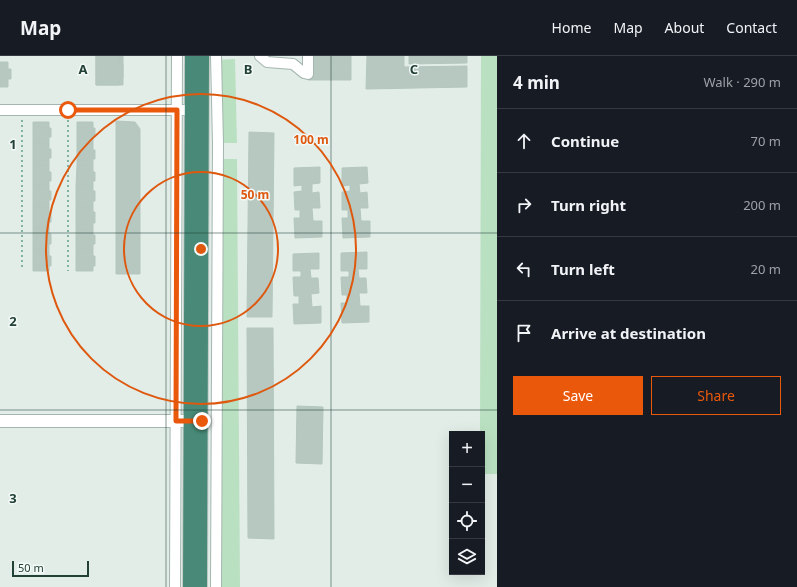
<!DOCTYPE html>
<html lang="en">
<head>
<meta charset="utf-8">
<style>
	body { margin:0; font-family:"Noto Sans",sans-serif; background:#242831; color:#f1f3f6 }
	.controls { position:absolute; right:12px; bottom:12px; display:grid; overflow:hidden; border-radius:0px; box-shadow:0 4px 16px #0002 }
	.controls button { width:36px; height:36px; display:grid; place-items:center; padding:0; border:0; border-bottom:1px solid #363941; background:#171b24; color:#f1f3f6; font:20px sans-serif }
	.scale { position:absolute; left:12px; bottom:10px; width:77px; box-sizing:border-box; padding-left:4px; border:2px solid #214036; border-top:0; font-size:11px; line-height:14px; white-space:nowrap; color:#214036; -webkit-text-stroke:3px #f3f9f6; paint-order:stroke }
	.stop { position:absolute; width:12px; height:12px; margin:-9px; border:3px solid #ea580c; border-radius:50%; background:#fff }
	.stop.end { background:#ea580c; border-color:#fff; box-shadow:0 1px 4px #0008 }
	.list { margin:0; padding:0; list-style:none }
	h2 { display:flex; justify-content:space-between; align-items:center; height:52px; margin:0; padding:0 16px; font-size:17px }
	h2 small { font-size:13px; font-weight:400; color:#9ea1a6 }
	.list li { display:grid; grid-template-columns:26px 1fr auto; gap:12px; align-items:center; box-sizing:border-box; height:64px; padding:0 16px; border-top:1px solid #363941 }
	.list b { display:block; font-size:15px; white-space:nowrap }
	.list em { font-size:13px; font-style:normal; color:#9ea1a6 }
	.actions { display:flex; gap:8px; padding:12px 16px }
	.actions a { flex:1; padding:9px 0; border:1px solid #ea580c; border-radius:0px; text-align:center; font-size:14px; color:#ea580c }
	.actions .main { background:#ea580c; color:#fff }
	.icon { flex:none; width:22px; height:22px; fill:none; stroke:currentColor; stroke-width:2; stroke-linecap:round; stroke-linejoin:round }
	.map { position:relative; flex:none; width:497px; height:531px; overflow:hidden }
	header { display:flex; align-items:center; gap:24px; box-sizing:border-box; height:56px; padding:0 20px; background:#171b24; border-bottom:1px solid #363941 }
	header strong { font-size:19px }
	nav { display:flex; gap:22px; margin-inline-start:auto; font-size:14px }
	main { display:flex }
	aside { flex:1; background:#171b24 }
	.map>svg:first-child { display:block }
	.green { fill:#bae0c2 }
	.building { fill:#b7c8c1; stroke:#b4c7be }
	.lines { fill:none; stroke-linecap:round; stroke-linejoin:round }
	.minor-casing { stroke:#a4b6af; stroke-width:12 }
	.tertiary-casing { stroke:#a4b6af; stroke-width:14 }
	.trunk-casing { stroke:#c1cac7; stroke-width:14 }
	.path { stroke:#81b3a1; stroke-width:2; stroke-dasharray:2 3; stroke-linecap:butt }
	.minor { stroke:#fff; stroke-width:10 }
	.tertiary { stroke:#fff; stroke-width:12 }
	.trunk { stroke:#488a77; stroke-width:12 }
	.route { stroke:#ea580c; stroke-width:5 }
	.grid { fill:none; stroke:#214036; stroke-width:1; stroke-opacity:0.55 }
	.ring { fill:none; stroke:#de580e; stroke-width:2 }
	.grid-label { font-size:13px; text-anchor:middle; font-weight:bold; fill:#214036; stroke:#f3f9f6; stroke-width:3; stroke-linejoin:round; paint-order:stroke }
	.centre { fill:#de580e; stroke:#f3f9f6; stroke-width:2 }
	.ring-label { font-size:12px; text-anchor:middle; font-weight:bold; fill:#de580e; stroke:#f3f9f6; stroke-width:3; stroke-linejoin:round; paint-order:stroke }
</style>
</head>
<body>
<header>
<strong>Map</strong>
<nav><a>Home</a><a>Map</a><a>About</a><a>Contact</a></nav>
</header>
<main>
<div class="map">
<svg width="497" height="531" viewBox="0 0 497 531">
	<rect width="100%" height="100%" fill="#e2ede8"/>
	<path class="green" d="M481 0H497V418H482V378H480Z
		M235 3 237 87H218L216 4Z
		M218 103H237L240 531H216Z"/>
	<path class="building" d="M96 0H119V8H123V22H119V29H96Z
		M96 0H123V29H96Z
		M308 0H351V24H308Z
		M367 0H404V11L467 10V31L366 33Z
		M409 0H467V7L409 8Z
		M0 6H8V13H11V23H8V31H0Z
		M116 65 135 66 140 73V218H116Z
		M33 66H49V72H51V81H49V87H33Z
		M77 66H93V72H95V81H93V88H77Z
		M249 76 274 77 272 261H247Z
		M33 87H49V93H51V102H49V109H33Z
		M77 88H93V94H95V103H93V109H77Z
		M33 109H49V116H51V125H49V130H33Z
		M77 109H93V116H95V125H93V130H76Z
		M320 111V127L312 128V137L319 136 320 152H312L313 165H322V181L295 182 294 162H300V154H295L294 136 302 135V129L294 130V112Z
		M367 111 368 127 359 128 360 137 367 136 368 152H360L361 165H370V181L343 182 342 162H348V154H342V136L350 135V129L342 130V112Z
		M33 130H49V135H51V144H49V151H33Z
		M76 130H93V135H95V145H93V151H76Z
		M33 151H49V156H51V166H49V172H33Z
		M76 151H93V156H95V167H93V173H76Z
		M33 172H49V178H51V188H49V194H33Z
		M76 173H93V179H95V188H93V194H76Z
		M33 194H49V200H51V210H49V215H33Z
		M76 194H93V200H95V210H93V215H76Z
		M367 196V213H358L359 222H366L367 237H359L360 250H369V266L342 267 341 247H347V239H342L341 221H349V215H341V197Z
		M319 197V213H310L311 222H318L319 237 311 238 312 251 321 250V267L294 268 293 248H299V240H294L293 221H301V215H293V198Z
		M247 272H273L274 483 248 482Z
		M297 350 323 351 322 408 296 407Z"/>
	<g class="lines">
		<defs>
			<path id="minor" d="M216 0 218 87 216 531
				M260 0 267 6 293 8 304 17 308 18V0
				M0 54H191
				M175 531 177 0"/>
			<path id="tertiary" d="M0 365H199"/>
			<path id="trunk" d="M189 531 191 0
				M201 531 203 0"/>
		</defs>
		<use href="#minor" class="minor-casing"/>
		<use href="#tertiary" class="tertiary-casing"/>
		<use href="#trunk" class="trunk-casing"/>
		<path class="path" d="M22 64V213
			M68 64V215"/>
		<use href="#minor" class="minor"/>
		<use href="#tertiary" class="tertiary"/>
		<use href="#trunk" class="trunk"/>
	</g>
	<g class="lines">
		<path class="route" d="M68 54H177L176 365H202"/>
	</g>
	<path class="grid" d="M166 0V531M331 0V531M0 177H497M0 354H497"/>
	<g class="ring">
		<circle cx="201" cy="193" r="77"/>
		<circle cx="201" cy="193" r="155"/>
	</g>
	<g class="grid-label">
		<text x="83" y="18">A</text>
		<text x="248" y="18">B</text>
		<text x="414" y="18">C</text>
		<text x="13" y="93">1</text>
		<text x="13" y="270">2</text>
		<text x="13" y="447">3</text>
	</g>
	<circle cx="201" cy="193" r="6" class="centre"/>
	<g class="ring-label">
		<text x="311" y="88">100 m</text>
		<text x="255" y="143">50 m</text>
	</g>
</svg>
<div class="controls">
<button>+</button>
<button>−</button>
<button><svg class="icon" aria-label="locate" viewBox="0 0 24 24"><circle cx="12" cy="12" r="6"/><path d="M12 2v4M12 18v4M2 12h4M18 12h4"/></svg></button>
<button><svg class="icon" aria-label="layers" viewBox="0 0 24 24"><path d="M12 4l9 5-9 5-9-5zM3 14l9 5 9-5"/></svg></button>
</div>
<div class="scale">50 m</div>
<div class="stop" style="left:68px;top:54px"></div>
<div class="stop end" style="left:202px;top:365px"></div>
</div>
<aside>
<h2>4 min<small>Walk · 290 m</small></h2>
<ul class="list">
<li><svg class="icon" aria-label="ahead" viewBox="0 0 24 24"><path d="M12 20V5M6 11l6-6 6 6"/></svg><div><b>Continue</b></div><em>70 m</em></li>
<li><svg class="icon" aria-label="right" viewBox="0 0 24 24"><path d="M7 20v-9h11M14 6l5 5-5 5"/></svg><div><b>Turn right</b></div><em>200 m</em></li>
<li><svg class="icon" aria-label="left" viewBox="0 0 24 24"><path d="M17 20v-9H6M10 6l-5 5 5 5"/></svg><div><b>Turn left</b></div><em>20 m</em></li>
<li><svg class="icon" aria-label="arrive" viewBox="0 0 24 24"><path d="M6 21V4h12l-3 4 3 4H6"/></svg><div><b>Arrive at destination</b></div></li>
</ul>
<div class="actions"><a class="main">Save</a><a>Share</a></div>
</aside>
</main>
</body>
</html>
